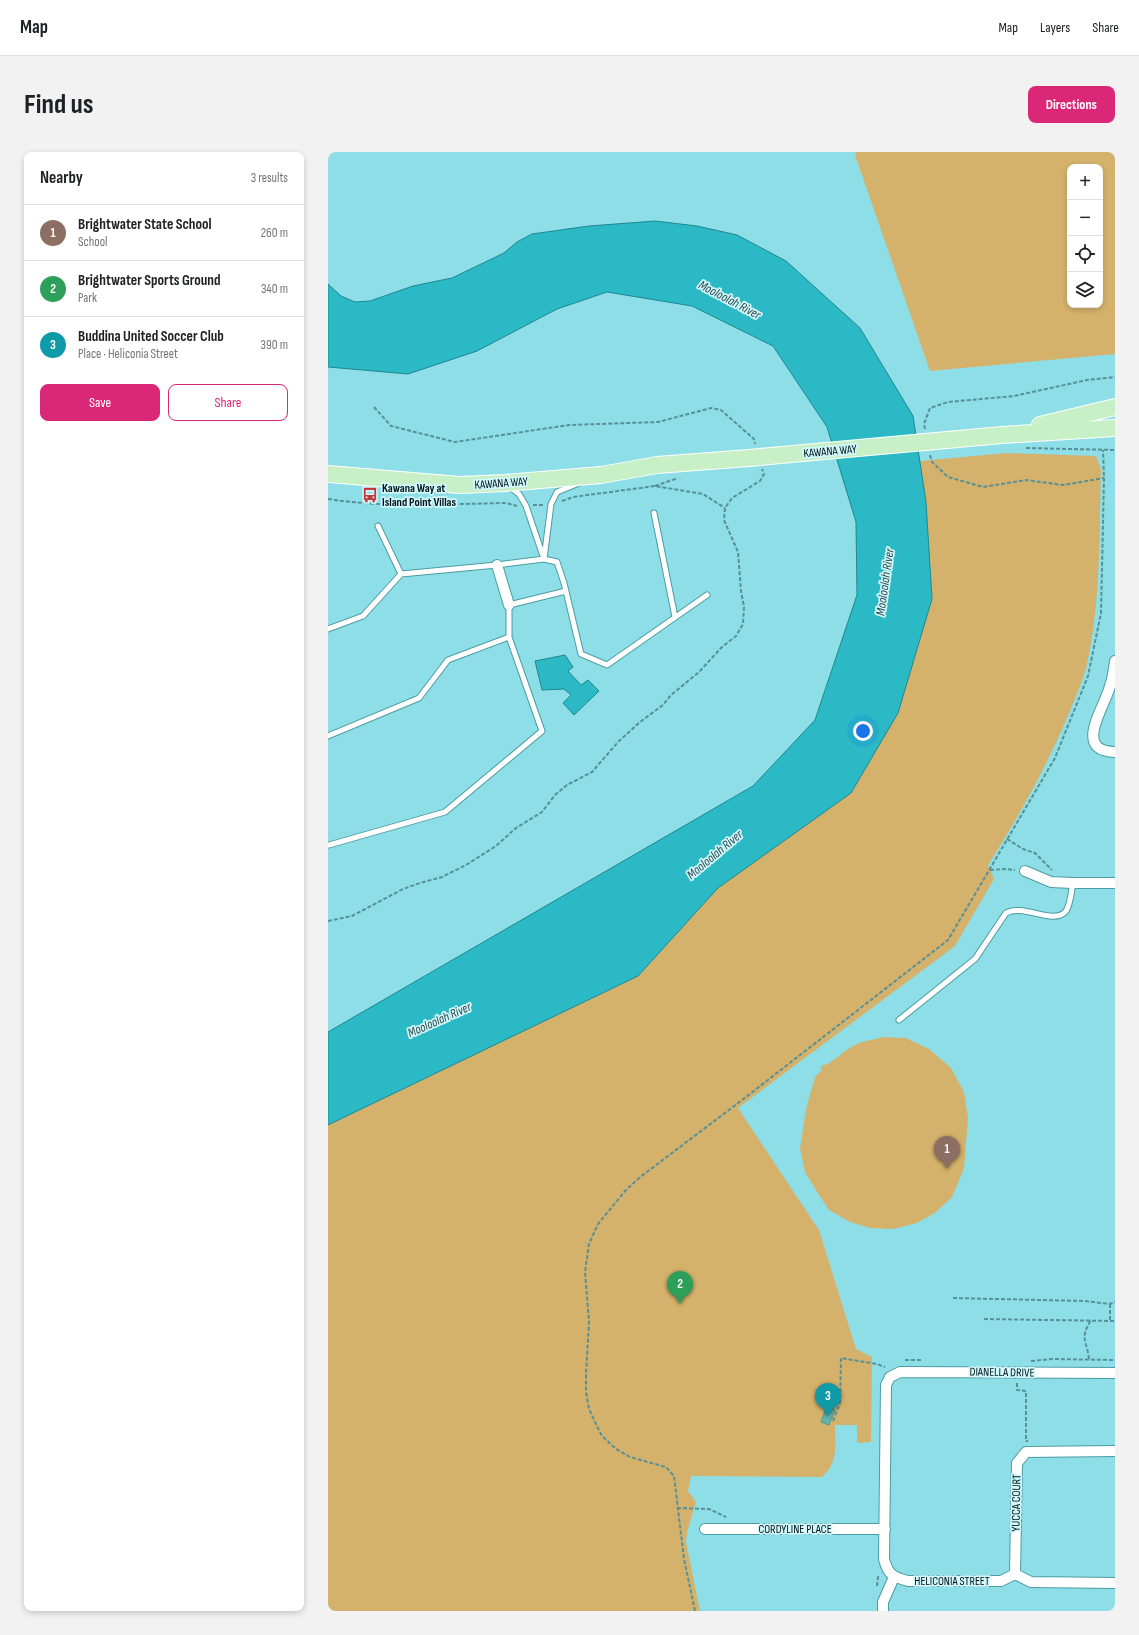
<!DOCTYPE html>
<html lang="en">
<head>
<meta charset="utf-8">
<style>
	body { margin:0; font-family:"Sofia Sans Condensed",sans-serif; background:#f2f2f2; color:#202124 }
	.controls { position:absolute; right:12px; top:12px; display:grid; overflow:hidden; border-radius:8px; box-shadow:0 2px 6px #0003 }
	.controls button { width:36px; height:36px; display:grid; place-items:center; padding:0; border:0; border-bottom:1px solid #e0e0e0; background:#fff; color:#202124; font:20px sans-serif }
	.you { position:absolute; left:535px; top:579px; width:14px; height:14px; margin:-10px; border:3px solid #fff; border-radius:50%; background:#1a73e8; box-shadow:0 0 0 6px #1a73e833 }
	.badge { display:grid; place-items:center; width:26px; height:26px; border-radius:50%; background:#db2777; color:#fff; font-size:13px; font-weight:700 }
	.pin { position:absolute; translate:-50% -33px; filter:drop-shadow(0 1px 2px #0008) }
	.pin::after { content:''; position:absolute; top:21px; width:14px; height:12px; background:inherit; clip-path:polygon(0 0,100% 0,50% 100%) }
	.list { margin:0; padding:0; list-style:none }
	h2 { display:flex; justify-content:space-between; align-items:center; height:52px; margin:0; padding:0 16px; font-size:17px }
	h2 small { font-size:13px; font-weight:400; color:#757577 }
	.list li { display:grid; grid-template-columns:26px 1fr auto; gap:12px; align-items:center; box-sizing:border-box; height:56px; padding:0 16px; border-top:1px solid #e0e0e0 }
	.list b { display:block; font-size:15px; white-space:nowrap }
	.list p { margin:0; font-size:13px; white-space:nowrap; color:#757577 }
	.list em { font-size:13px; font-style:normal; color:#757577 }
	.actions { display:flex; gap:8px; padding:12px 16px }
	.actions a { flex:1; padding:9px 0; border:1px solid #db2777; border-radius:8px; text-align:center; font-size:14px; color:#db2777 }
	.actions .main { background:#db2777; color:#fff }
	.icon { flex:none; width:22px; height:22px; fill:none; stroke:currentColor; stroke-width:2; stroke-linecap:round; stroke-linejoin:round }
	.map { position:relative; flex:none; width:787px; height:1459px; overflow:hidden; border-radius:8px }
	header { display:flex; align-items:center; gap:24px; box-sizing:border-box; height:56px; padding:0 20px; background:#fff; border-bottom:1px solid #e0e0e0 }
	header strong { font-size:19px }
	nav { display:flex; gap:22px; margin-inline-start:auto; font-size:14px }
	.intro { display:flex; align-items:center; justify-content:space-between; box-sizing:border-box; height:96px; padding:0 24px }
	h1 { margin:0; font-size:28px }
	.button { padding:10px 18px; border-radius:8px; background:#db2777; color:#fff; font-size:14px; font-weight:700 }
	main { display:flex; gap:24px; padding:0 24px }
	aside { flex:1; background:#fff; border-radius:8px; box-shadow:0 2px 6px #0003 }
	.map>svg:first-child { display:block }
	.green { fill:#d5b26c; fill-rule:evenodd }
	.water { fill:#2bb9c5; stroke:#1e8790 }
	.building { fill:#66b4a9; stroke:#4c9b91 }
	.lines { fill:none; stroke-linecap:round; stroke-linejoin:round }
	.service-casing { stroke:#4b9ca4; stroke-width:7 }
	.minor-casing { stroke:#4b9ca4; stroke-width:12 }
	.primary-casing { stroke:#fff; stroke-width:18 }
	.path { stroke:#579097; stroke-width:2; stroke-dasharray:4 2; stroke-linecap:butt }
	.service { stroke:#fff; stroke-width:5 }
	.minor { stroke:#fff; stroke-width:10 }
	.primary { stroke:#c7f0c7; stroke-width:16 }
	.primary-bridge-casing { stroke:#fff; stroke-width:18; stroke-linecap:butt }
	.primary-bridge { stroke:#c7f0c7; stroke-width:16 }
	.labels { text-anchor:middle; stroke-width:3.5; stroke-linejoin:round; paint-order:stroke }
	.street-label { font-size:12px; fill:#001215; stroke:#d1f8fc }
	.poi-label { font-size:12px; font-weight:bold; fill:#001215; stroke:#d1f8fc; text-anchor:start }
	.water-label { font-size:13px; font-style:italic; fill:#2e4b4e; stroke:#d1f8fc }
</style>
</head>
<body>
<header>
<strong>Map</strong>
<nav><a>Map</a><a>Layers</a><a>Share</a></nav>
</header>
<div class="intro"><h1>Find us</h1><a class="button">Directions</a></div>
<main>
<aside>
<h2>Nearby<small>3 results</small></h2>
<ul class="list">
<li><span class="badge" style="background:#8d6e63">1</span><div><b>Brightwater State School</b><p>School</p></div><em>260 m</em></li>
<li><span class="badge" style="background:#2e9e5b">2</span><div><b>Brightwater Sports Ground</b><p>Park</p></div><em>340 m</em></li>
<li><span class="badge" style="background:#0f9aa8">3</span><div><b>Buddina United Soccer Club</b><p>Place · Heliconia Street</p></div><em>390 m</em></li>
</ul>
<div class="actions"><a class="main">Save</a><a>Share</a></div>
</aside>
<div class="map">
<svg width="787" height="1459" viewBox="0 0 787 1459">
	<rect width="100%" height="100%" fill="#8ddee7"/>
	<path class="green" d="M528 0H787V202L602 219 527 3ZM742 15H772V153H742Z
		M678 301 768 304 773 317C771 380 773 445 760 507 757 525 748 543 741 561 719 614 691 664 660 713L666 727 627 794 410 956 491 1078 528 1197 544 1205 543 1290 529 1291V1273H507C507 1295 511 1309 494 1325L363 1324 360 1339 368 1350 359 1380 358 1390 372 1459H0V973L310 824 390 736 523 640 604 447 598 350 592 309Z
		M555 885 578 886 601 897 623 916 636 940 640 966 636 1016 624 1045 608 1060 589 1071 565 1077 542 1076 522 1070 501 1058 489 1040 477 1020 472 997 478 957 487 925 493 919V914C503 913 515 899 525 894 533 889 546 888 555 885Z"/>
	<path class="water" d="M327 69 369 74 409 83 458 109 532 176 585 264 598 350 604 447 570 561 523 641 390 736 310 824 0 973V880L425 634 487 568 529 443 528 370 499 275 445 194 364 154 279 140 229 157 149 199 80 222 0 215V132L13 144 27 150 42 149 85 134 124 126 176 101 189 90 204 82 261 74Z
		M237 503 245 515 240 519 253 533 260 528 271 539 246 563 235 551 243 543 236 537 214 538 207 509Z"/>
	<path class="building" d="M499 1254 507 1258 501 1273 493 1270Z"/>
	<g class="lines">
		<defs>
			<path id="service" d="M182 335 191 342 198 354 216 407 223 352 229 340 251 331
				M326 361 347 465
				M50 374 73 422
				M0 477 35 464 73 422 169 413 216 407 229 410 236 431 253 502 279 513 379 443
				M0 584 91 546 120 508 181 485V453L238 439
				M1 693 117 660 214 579 181 485
				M571 868 647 807 678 761C695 751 726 774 738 759 743 751 743 740 745 731"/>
			<path id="minor" d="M169 413 181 453
				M787 509C786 517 785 526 782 534 777 555 744 599 787 600
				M697 719 723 730 745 731H787
				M787 1221 572 1220 562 1225 558 1233 556 1407C560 1423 565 1425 580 1429H673L687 1422 703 1430 787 1431
				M377 1377H557
				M687 1422 689 1311 698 1300 787 1299
				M555 1459V1450L566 1425"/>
			<path id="primary" d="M712 273 787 255
				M630 287 674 283 787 276
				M0 322 132 333 177 331 273 323 329 313 421 306"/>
		</defs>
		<use href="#service" class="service-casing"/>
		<use href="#minor" class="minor-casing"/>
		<use href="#primary" class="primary-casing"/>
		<path class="path" d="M46 255 63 274 127 290 241 273 330 270 383 256 393 258 426 287 427 292
			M597 277 596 272 602 256 620 250 686 244 759 228 787 225
			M698 296 787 298
			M602 303 604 310 620 325 655 335 698 328 735 333 776 326
			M327 334 350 326
			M0 347C59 356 118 352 178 351L189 354
			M234 349 245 345 327 334 375 342 397 356
			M205 353H215
			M679 687 695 697 707 701 724 718
			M662 718 678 717 687 718
			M0 769 24 764 75 737 92 731 114 725 138 713 168 694 188 676 214 660 227 643 239 633 264 620 290 590 312 570 335 553 343 543 371 520 394 495 408 484 415 472 416 455 413 439 410 400 396 368 397 356 404 346 432 329 436 322 434 317
			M625 1146 757 1149 782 1152 787 1150
			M782 1152V1169
			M656 1167 787 1169
			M761 1207C759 1188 751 1188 763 1168
			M577 1208H594
			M703 1209 725 1207 787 1208
			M689 1231V1238L698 1239V1289H700
			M505 1269 512 1251 513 1206 549 1212 557 1215
			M349 1356 381 1357 398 1365
			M549 1434 550 1425 552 1424
			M367 1459 356 1407 346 1324 338 1315 302 1305 288 1297 274 1284 267 1270 261 1257 258 1240V1222L261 1170 257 1120 261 1092 270 1072 297 1039 311 1026 418 945 620 788 727 606 760 524 773 461 776 326 775 298"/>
		<use href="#service" class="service"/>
		<use href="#minor" class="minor"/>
		<use href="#primary" class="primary"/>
		<defs>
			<path id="primary-bridge" d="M421 306 630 287"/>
		</defs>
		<use href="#primary-bridge" class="primary-bridge-casing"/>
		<use href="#primary-bridge" class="primary-bridge"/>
	</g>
	<defs>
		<symbol id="bus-bare" viewBox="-9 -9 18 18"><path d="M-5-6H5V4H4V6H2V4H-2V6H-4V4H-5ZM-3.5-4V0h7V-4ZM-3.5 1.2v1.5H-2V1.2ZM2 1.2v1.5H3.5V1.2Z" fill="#c6373a" stroke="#d1f8fc" stroke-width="2.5" paint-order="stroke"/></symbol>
	</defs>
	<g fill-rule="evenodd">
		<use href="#bus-bare" x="31" y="332" width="22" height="22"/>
	</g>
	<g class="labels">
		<g class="street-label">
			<text transform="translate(502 299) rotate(-5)" y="4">KAWANA WAY</text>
			<text transform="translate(173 331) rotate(-4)" y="4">KAWANA WAY</text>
			<text transform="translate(674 1220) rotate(1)" y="4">DIANELLA DRIVE</text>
			<text transform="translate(688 1351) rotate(-89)" y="4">YUCCA COURT</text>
			<text x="467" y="1381">CORDYLINE PLACE</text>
			<text x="624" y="1433">HELICONIA STREET</text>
		</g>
		<g class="poi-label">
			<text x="54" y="340">Kawana Way at<tspan x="54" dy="14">Island Point Villas</tspan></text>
		</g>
		<g class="water-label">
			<text transform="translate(402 147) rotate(28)" y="5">Mooloolah River</text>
			<text transform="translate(556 430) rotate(-82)" y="5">Mooloolah River</text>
			<text transform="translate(386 702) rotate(-40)" y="5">Mooloolah River</text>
			<text transform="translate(111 867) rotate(-24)" y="5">Mooloolah River</text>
		</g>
	</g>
</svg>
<div class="controls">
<button>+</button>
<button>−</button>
<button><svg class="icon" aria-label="locate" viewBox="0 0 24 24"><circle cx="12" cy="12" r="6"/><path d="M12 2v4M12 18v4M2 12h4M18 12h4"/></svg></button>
<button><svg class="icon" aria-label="layers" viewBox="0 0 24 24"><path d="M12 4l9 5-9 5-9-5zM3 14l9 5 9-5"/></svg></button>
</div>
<div class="you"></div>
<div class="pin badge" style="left:619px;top:1017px;background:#8d6e63">1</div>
<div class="pin badge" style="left:352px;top:1152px;background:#2e9e5b">2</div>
<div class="pin badge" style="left:500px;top:1264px;background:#0f9aa8">3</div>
</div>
</main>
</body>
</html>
